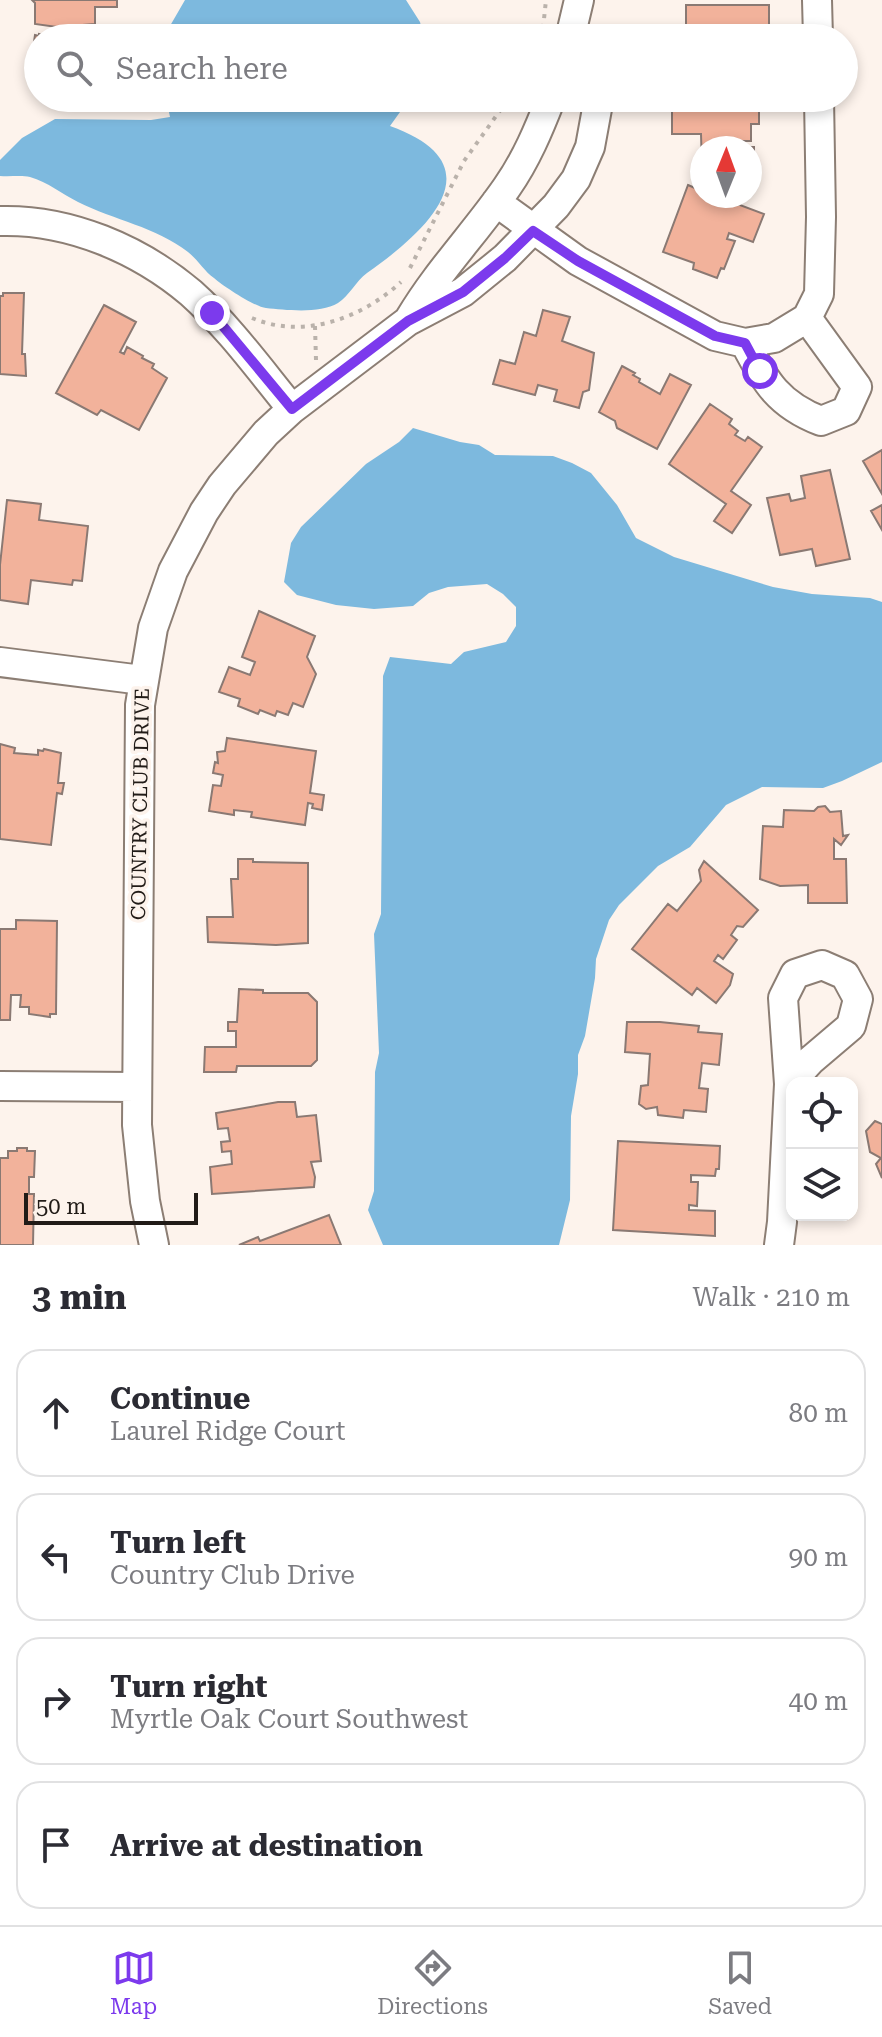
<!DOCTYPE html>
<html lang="en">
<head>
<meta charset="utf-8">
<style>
	body { margin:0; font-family:"Roboto Serif",serif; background:#f7f7f7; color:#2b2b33 }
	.controls { position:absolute; right:24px; bottom:24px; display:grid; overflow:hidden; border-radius:16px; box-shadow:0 4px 12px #0003 }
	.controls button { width:72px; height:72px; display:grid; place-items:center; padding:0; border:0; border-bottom:2px solid #e1e1e2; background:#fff; color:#2b2b33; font:40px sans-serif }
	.compass { position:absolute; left:690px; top:136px; width:72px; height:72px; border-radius:50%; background:#fff; box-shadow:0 4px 12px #0003; rotate:1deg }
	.scale { position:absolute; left:24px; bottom:20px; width:174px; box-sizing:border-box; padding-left:8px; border:4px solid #211b17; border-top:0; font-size:22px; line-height:28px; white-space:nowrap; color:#211b17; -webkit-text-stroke:6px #fdf3ec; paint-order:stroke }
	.stop { position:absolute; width:24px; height:24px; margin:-18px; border:6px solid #7c3aed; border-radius:50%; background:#fff }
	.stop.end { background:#7c3aed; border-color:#fff; box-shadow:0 2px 8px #0008 }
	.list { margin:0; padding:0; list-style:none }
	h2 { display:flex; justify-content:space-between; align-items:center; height:104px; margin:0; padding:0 32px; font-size:34px }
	h2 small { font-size:26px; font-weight:400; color:#7c7c81 }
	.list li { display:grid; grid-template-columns:52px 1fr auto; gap:24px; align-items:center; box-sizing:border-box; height:128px; margin:0 16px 16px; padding:0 16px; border:2px solid #e1e1e2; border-radius:24px }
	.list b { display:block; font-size:30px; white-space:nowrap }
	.list p { margin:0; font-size:26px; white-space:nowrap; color:#7c7c81 }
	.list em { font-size:26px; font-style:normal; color:#7c7c81 }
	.icon { flex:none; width:44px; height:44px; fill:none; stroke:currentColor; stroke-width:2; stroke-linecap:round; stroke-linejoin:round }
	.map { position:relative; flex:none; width:882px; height:1245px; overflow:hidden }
	.search { position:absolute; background:#fff; box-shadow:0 4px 12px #0003; left:24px; right:24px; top:24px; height:88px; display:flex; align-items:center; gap:20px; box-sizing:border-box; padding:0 28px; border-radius:44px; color:#7c7c81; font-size:30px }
	.sheet { height:680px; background:#fff }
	nav { display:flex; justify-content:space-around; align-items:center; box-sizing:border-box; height:112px; border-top:2px solid #e1e1e2; background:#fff; font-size:22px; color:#7c7c81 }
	nav a { display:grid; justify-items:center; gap:4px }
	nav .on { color:#7c3aed }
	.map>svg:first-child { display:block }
	.water { fill:#7db9de }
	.building { fill:#f2b29b; stroke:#8a7973; stroke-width:2 }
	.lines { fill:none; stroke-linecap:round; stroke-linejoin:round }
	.minor-casing { stroke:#8c7e74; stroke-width:32 }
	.path { stroke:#bab2ab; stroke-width:4; stroke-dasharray:4 6; stroke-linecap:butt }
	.minor { stroke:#fff; stroke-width:28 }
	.route { stroke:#7c3aed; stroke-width:10 }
	.labels { text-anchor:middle; stroke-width:7; stroke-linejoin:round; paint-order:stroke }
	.street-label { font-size:20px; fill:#211b17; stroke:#fdf3ec }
</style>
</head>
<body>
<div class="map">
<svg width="882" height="1245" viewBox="0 0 882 1245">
	<rect width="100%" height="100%" fill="#fdf3ec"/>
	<path class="water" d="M185 0H406L420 22 424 38H163Z
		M166 98H410L390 126C499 165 427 231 367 273 356 281 349 296 338 303 320 314 286 310 266 308 255 307 223 286 214 278 204 271 198 260 188 252 156 227 114 220 78 202 62 194 48 182 30 177 21 175 10 177 0 176V160L22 138 55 119 151 120 170 117Z
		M413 428 460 442 479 445 495 455 553 456 572 463 591 473 617 505 636 538 674 557 773 587 812 594 870 598 882 602V762L842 781 823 788 762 787 726 805 690 847 658 866 619 905 609 920 596 959 595 978 585 1036 578 1055V1074L571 1116 570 1200 559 1245H383L368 1210 374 1191 375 1072 379 1053 374 934 381 914 383 676 390 657 451 664 464 652 506 642 516 626V607L503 594 487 584 448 587 429 593 413 606 374 609 336 605 297 595 284 582 291 543 301 527 366 464 399 442Z"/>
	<path class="building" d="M32 0H117V7H95V24L57 27 35 24V3Z
		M686 5H769V30H747V38H752H697V27H686Z
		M39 34 63 38H38V77L29 75 35 35 39 36Z
		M672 98H759V124H751V141H743V147H754V167H750V148H702V168L701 134H672Z
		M688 185 702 191V196H716L764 214 753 242 729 233 727 239 735 241 724 269 721 268 717 278 693 269 694 263 663 252Z
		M3 293H24L22 354H25L26 376 0 374V296H3Z
		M104 305 136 322 120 352 124 354 127 347 143 356 142 358 154 364 152 368 167 378 139 430 101 410 97 415 56 393Z
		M543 310 570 317 562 341 594 353 589 390 583 392 579 408 554 401 557 390 538 385 535 395 493 384 500 360 515 364 524 332 536 336Z
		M622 366 635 373 633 375 640 379 639 382 660 394 670 374 691 385 657 449 617 428 615 421 599 412Z
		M710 404 732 419 729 424 738 431 735 435 745 441 748 437 762 447 731 491 751 505 732 533 714 521 726 504 669 464Z
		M882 450V494L863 461Z
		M830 470 850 559 816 566 812 549 780 555 767 498 789 494 791 501 805 498 801 476Z
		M7 500 41 504 39 520 88 526 82 581 73 580 72 585 31 580 28 604 0 600V565Z
		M882 505V530L871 511Z
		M259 611 315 636 307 657 316 674 303 707 293 703 288 715 277 711 275 716 260 710 258 714 238 706 240 699 219 692 229 667 250 675 255 662 242 657Z
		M227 738 316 751 310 793 324 795 322 810 312 808 313 804 308 803 305 825 251 817 252 812 234 810V815L209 811 213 785 221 786 223 775 213 773 215 762 218 763 217 752 225 751Z
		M0 744 15 748 14 753 38 755V750L43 751 44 749 61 753 58 783H64L62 794 57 793 51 845 0 839Z
		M825 806 830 812 841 811 843 836 848 835 841 845 834 839V859H846L847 903H808V885L780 886 760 879 763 826 783 827 784 810 814 811 818 807Z
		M238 859H253V862L308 863V943L276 945 208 942 207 917H233L231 879H238Z
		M704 861 758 910 743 927 737 926 731 935 737 940 723 959 718 955 714 961 733 974 730 985 716 1003 697 988 692 995 632 949 668 904 677 911 701 881 699 870Z
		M16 920 57 921 56 1014H50V1017L29 1014V1007H20L21 995H11L10 1020H0V929H16Z
		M239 989 263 990V993H308L317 1002V1060L311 1066H237L236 1072H204L205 1047H236V1031H228V1022H237Z
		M627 1022H660L699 1026 698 1032 722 1034 719 1065 702 1063 699 1088 708 1089 706 1112 684 1110 683 1118 658 1115 657 1107 646 1109 639 1104 641 1086 648 1085 650 1054 625 1052Z
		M278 1102H295L297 1117 316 1115 321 1161 311 1162 315 1177 314 1187 212 1194 210 1167 232 1164 231 1151 222 1152 221 1142 230 1141 228 1128 218 1129 216 1113Z
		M875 1121 882 1124V1178L876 1164 881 1158 870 1152 866 1131Z
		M618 1141 720 1146 719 1169H716L715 1176 691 1175V1182H698L697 1206 689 1205V1210L715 1211V1236L613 1230Z
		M17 1148H27V1151H35L34 1177H29V1194H34L33 1245H0V1158H8V1151H17Z
		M329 1215 341 1245H239L258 1237 260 1241Z"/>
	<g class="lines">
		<defs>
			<path id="minor" d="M817 0 818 38
				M570 38 579 0
				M496 202 578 261 715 336 745 343 774 338 807 318 819 294 821 217 819 98
				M0 221C69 219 139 249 191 293 229 327 260 370 292 409
				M410 318C438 271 476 232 507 187 526 160 539 129 551 98
				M745 343C765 382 779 405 821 421L846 411 857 387 807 318
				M0 662 142 680
				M822 965 845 975 858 999 851 1026 811 1060 789 1084 783 998 795 974Z
				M0 1086 136 1087
				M154 1245 145 1201 137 1125 140 705 153 628 173 571 204 512 222 485 266 433 292 409 408 321 463 292 505 258 556 206 576 179 590 147 599 98
				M779 1245 782 1222 789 1084"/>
		</defs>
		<use href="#minor" class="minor-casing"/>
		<path class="path" d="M542 38 546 0
			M410 268 464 161 509 98
			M252 318C304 340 362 318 401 282
			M315 326 316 360"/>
		<use href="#minor" class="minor"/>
	</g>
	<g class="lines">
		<path class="route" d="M212 313 292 409 408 321 463 292 505 258 533 231 578 261 715 336 745 343 760 371"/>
	</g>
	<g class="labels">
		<g class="street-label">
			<text transform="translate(140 804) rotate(-89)" y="7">COUNTRY CLUB DRIVE</text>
		</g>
	</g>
</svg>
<div class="controls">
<button><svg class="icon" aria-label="locate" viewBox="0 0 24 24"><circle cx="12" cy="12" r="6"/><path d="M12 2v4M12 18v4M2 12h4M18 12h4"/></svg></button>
<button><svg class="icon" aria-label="layers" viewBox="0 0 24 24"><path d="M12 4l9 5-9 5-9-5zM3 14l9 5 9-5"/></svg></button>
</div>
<svg class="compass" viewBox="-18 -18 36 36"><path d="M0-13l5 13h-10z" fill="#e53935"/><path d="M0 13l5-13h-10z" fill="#7c7c81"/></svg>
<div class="scale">50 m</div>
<div class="stop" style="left:760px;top:371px"></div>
<div class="stop end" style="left:212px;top:313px"></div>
<div class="search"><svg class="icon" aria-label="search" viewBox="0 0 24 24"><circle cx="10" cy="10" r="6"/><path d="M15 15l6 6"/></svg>Search here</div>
</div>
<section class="sheet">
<h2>3 min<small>Walk · 210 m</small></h2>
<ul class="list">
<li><svg class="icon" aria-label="ahead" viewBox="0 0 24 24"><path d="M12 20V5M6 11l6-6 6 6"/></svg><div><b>Continue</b><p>Laurel Ridge Court</p></div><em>80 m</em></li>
<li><svg class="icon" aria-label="left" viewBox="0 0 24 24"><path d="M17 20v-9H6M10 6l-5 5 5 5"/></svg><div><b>Turn left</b><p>Country Club Drive</p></div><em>90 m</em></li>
<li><svg class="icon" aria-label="right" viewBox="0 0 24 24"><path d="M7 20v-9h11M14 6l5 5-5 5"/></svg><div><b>Turn right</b><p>Myrtle Oak Court Southwest</p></div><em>40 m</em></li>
<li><svg class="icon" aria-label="arrive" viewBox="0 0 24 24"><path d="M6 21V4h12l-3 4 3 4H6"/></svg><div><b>Arrive at destination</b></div></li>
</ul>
</section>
<nav>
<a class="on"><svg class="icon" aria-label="map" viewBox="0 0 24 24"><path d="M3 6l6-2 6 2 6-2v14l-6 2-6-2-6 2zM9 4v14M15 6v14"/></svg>Map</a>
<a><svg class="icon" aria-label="directions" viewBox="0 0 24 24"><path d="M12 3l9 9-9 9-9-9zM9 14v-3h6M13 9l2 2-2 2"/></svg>Directions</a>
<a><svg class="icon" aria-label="saved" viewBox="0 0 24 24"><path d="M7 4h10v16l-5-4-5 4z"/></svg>Saved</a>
</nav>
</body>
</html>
